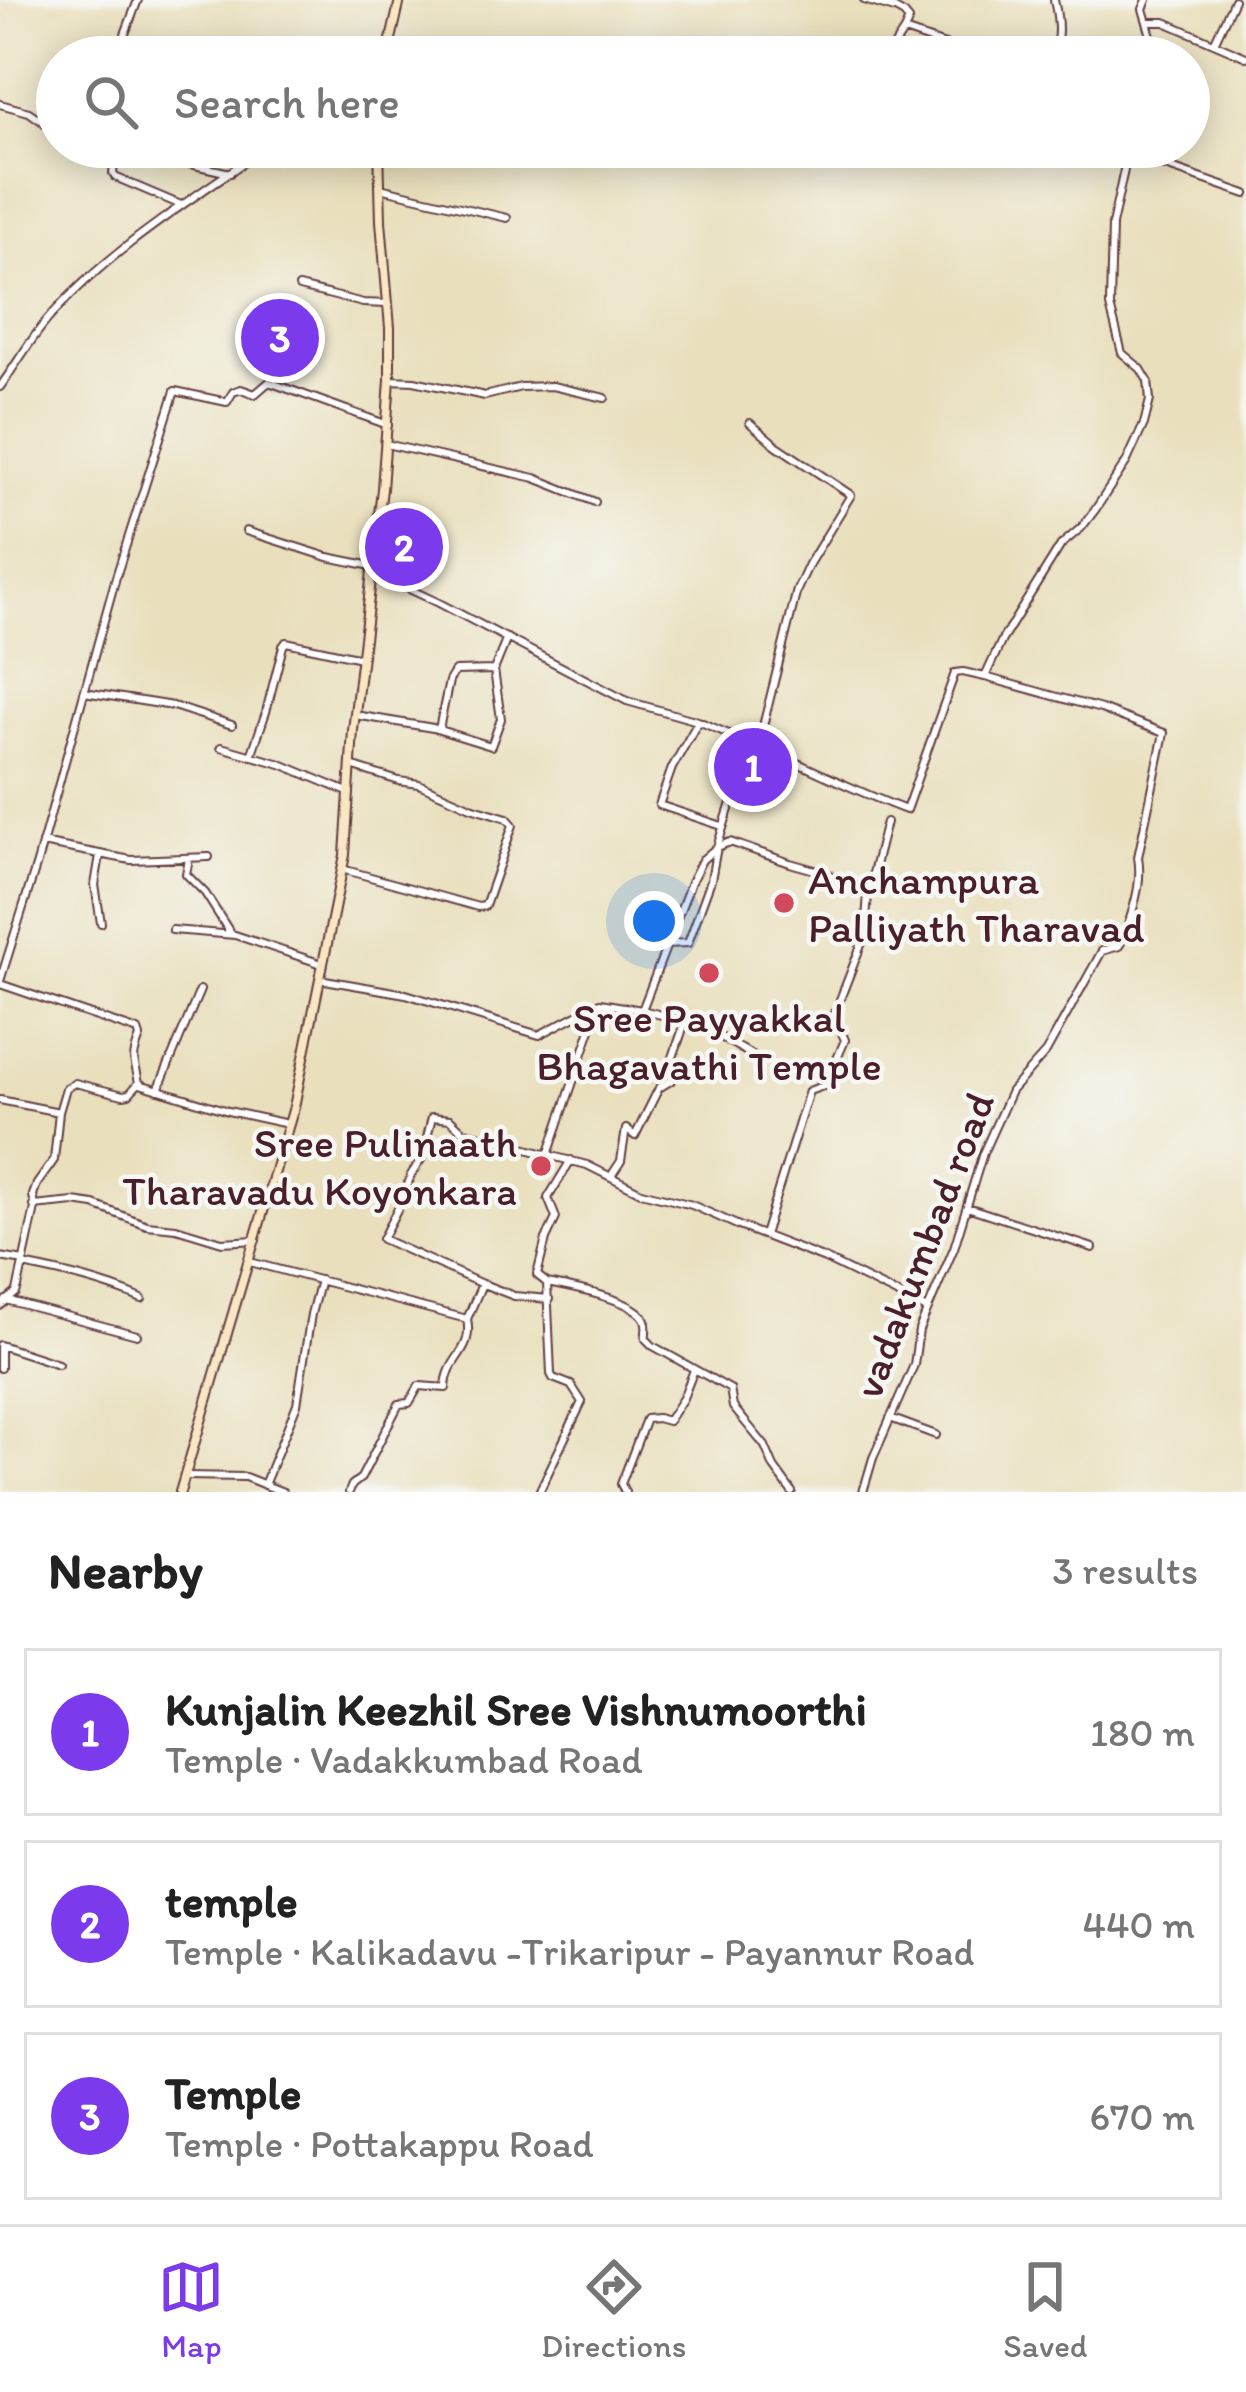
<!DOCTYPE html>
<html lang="en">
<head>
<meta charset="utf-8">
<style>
	body { margin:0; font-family:Itim,sans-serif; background:#f2f2f2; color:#222 }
	.you { position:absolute; left:654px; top:921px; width:42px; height:42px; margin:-30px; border:9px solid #fff; border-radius:50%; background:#1a73e8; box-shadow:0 0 0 18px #1a73e833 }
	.badge { display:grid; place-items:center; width:78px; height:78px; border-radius:50%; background:#7c3aed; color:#fff; font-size:39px; font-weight:700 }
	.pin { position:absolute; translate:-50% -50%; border:6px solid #fff; box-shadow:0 3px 12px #0006 }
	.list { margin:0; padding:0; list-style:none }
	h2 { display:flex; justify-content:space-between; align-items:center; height:156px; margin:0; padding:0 48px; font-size:51px }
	h2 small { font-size:39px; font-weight:400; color:#767676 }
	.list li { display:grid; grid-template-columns:78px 1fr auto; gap:36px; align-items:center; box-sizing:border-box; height:168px; margin:0 24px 24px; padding:0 24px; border:3px solid #e0e0e0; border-radius:0px }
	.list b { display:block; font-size:45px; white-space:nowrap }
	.list p { margin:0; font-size:39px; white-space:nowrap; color:#767676 }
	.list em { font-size:39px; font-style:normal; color:#767676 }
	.icon { flex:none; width:66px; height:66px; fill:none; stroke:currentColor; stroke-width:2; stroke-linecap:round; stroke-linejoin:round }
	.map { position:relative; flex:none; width:1246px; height:1492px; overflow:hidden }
	.search { position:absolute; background:#fff; box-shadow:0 6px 30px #0003; left:36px; right:36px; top:36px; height:132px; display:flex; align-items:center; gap:30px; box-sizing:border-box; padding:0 42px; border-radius:66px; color:#767676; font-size:45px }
	.sheet { height:732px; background:#fff }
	nav { display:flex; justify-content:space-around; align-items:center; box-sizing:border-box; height:168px; border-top:3px solid #e0e0e0; background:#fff; font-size:33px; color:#767676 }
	nav a { display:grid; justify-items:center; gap:6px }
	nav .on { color:#7c3aed }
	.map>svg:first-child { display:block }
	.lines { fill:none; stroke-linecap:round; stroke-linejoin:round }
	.minor-casing { stroke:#623c41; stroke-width:10 }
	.secondary-casing { stroke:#623c41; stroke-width:12 }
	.minor { stroke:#fff; stroke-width:6 }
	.secondary { stroke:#f9e7c3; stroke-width:8 }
	.poi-dot { fill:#d1495b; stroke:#f6f6f2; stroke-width:4.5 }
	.labels { text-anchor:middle; stroke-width:9; stroke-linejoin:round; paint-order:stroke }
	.poi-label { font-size:42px; fill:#4a1f2b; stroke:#f6f6f2; text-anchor:start }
	.street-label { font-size:42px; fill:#4a1f2b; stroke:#f6f6f2 }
</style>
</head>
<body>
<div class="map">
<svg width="1246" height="1492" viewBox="0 0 1246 1492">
	<rect width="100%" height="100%" fill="#f6f6f2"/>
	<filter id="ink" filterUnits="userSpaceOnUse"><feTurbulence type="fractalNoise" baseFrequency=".00833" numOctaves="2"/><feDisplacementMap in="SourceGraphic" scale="24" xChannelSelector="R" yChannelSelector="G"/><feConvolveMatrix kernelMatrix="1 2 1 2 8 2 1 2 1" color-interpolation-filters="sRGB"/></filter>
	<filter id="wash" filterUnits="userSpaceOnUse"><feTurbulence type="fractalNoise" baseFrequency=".004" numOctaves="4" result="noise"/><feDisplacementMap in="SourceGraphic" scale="48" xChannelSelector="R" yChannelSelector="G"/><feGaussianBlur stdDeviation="2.7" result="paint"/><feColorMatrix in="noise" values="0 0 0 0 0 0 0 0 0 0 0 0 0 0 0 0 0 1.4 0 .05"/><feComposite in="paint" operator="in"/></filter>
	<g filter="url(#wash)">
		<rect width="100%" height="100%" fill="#e9dfbc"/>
	</g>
	<g filter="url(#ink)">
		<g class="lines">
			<defs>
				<path id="minor" d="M864 0 895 9 904 14 909 20 904 31
					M1147 0 1143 9 1152 39 1147 57
					M1147 22H1165L1246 57
					M1214 43 1234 0
					M129 57 125 34 138 0
					M887 57 904 31 980 57
					M1053 57C1060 36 1059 22 1054 0
					M0 104 29 112 57 132
					M114 147 230 173
					M116 147 113 173 115 177 181 205
					M1128 153 1246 194
					M380 188 507 218
					M299 287 363 303 388 304
					M390 380 414 381 485 396 521 387 552 386 605 398
					M0 387C16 365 30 340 48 319 110 249 191 200 266 147
					M750 423 776 445 851 495 809 564 797 590 758 746
					M386 444 535 478 595 502
					M246 531 328 557 372 566
					M985 677 1002 640 1061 545 1082 527 1095 510 1127 461 1144 424 1150 400 1148 381 1141 369 1122 353 1110 306 1112 225 1129 147
					M84 692 173 706 232 725
					M355 715 433 728 491 746 501 719 494 670
					M698 722 672 768 659 805 722 826
					M439 729 449 681 455 671 494 670 507 638
					M748 742C802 763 852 790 906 810L955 673 963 672 985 677 1101 709 1164 733 1138 857C1143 884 1132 914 1123 939L1119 946 1102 951 1046 1052 1011 1091 983 1153 954 1248 919 1330 914 1365 873 1458 863 1492
					M221 747 281 764 350 793
					M251 756 266 712 283 646 286 642 361 658
					M42 843 131 860 209 857
					M100 855 95 885 101 923
					M189 859 186 874 205 893 231 934
					M342 869 478 907 485 906 513 825 507 818 471 807 419 784 399 781 351 766
					M172 930 235 935 322 964
					M667 944 688 943 711 880 717 847 730 842 790 863 829 874
					M319 979 406 994 539 1035 600 1003
					M0 981 37 863 116 577 175 391 227 402 233 392 241 389 255 394 269 382 388 425
					M0 984 138 1031 140 1037C130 1063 135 1059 139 1083L143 1085 228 1111 288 1124
					M642 1010 700 1025 757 1058
					M158 1090 200 990
					M0 1100 59 1112
					M548 1155 587 1165 641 1192 692 1205 739 1226 825 1259 927 1309
					M613 1173 621 1161 626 1129 635 1136 659 1088 672 1080 679 1069 671 1063 686 1020
					M34 1206 74 1202 94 1205 147 1225 176 1228 222 1242 256 1240
					M967 1207 1093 1248
					M764 1235 809 1091 826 1085 845 1040 834 1015 865 935 868 893 886 822
					M0 1257 24 1261
					M250 1262 467 1319 482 1284 382 1239 401 1202 411 1175 422 1158 432 1117 450 1119 463 1131 548 1155 600 1003 642 1010 691 882 702 860 717 847 731 803 737 770 748 742 698 721 627 701 439 603 371 571
					M23 1265C64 1273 103 1282 142 1299
					M547 1283 537 1275 546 1239 556 1218 548 1198 571 1160
					M483 1284 514 1296 549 1299
					M6 1300 137 1335
					M0 1306 16 1293 18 1287 35 1208 33 1195 37 1184 54 1160 59 1112 66 1088 75 1083 123 1095 129 1094 139 1083
					M0 1345 58 1364
					M0 1348V1368
					M890 1418 936 1435
					M186 1476 245 1477 283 1492
					M264 1485 297 1404 311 1314 320 1280
					M349 1492 352 1485 361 1478 399 1404 409 1403 419 1386 446 1388C447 1356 474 1353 467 1319
					M539 1492 582 1402 571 1385 553 1378 551 1374 547 1283C567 1287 637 1299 645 1320 648 1326 645 1333 646 1339L653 1346 730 1389 733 1407 765 1446 774 1467 792 1492
					M625 1492 621 1484 646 1419 657 1418 668 1421 683 1398 694 1370"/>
				<path id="secondary" d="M387 57 400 0
					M180 1492 294 1107 345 855 353 730 382 489 390 380V328L381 221 379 147"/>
			</defs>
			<use href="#minor" class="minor-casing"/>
			<use href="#secondary" class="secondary-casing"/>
			<use href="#minor" class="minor"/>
			<use href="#secondary" class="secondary"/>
		</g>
	</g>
	<g class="poi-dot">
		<circle cx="784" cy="903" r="12"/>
		<circle cx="709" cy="973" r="12"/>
		<circle cx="541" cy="1166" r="12"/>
	</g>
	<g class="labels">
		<g class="poi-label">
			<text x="808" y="894">Anchampura<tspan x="808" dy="48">Palliyath Tharavad</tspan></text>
			<text x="709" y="1032" text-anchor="middle">Sree Payyakkal<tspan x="709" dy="48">Bhagavathi Temple</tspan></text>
			<text x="517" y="1157" text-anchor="end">Sree Pulinaath<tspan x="517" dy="48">Tharavadu Koyonkara</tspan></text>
		</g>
		<g class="street-label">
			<text transform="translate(923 1245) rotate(-69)" y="15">vadakumbad road</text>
		</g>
	</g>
</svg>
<div class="you"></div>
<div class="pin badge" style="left:753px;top:767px">1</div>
<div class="pin badge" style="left:404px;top:547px">2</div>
<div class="pin badge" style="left:280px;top:338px">3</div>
<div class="search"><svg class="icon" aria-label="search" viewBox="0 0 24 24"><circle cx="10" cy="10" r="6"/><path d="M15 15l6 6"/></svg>Search here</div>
</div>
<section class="sheet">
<h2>Nearby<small>3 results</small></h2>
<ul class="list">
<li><span class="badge">1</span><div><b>Kunjalin Keezhil Sree Vishnumoorthi</b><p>Temple · Vadakkumbad Road</p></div><em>180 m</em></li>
<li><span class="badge">2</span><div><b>temple</b><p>Temple · Kalikadavu -Trikaripur - Payannur Road</p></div><em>440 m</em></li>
<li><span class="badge">3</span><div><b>Temple</b><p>Temple · Pottakappu Road</p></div><em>670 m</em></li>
</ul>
</section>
<nav>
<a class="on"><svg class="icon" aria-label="map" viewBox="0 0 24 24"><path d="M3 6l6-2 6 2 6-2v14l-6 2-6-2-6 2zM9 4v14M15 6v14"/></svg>Map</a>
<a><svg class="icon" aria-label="directions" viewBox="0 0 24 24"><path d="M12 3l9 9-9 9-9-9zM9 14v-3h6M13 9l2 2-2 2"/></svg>Directions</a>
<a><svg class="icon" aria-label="saved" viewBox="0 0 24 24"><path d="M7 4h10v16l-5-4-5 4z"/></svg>Saved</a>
</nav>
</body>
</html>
